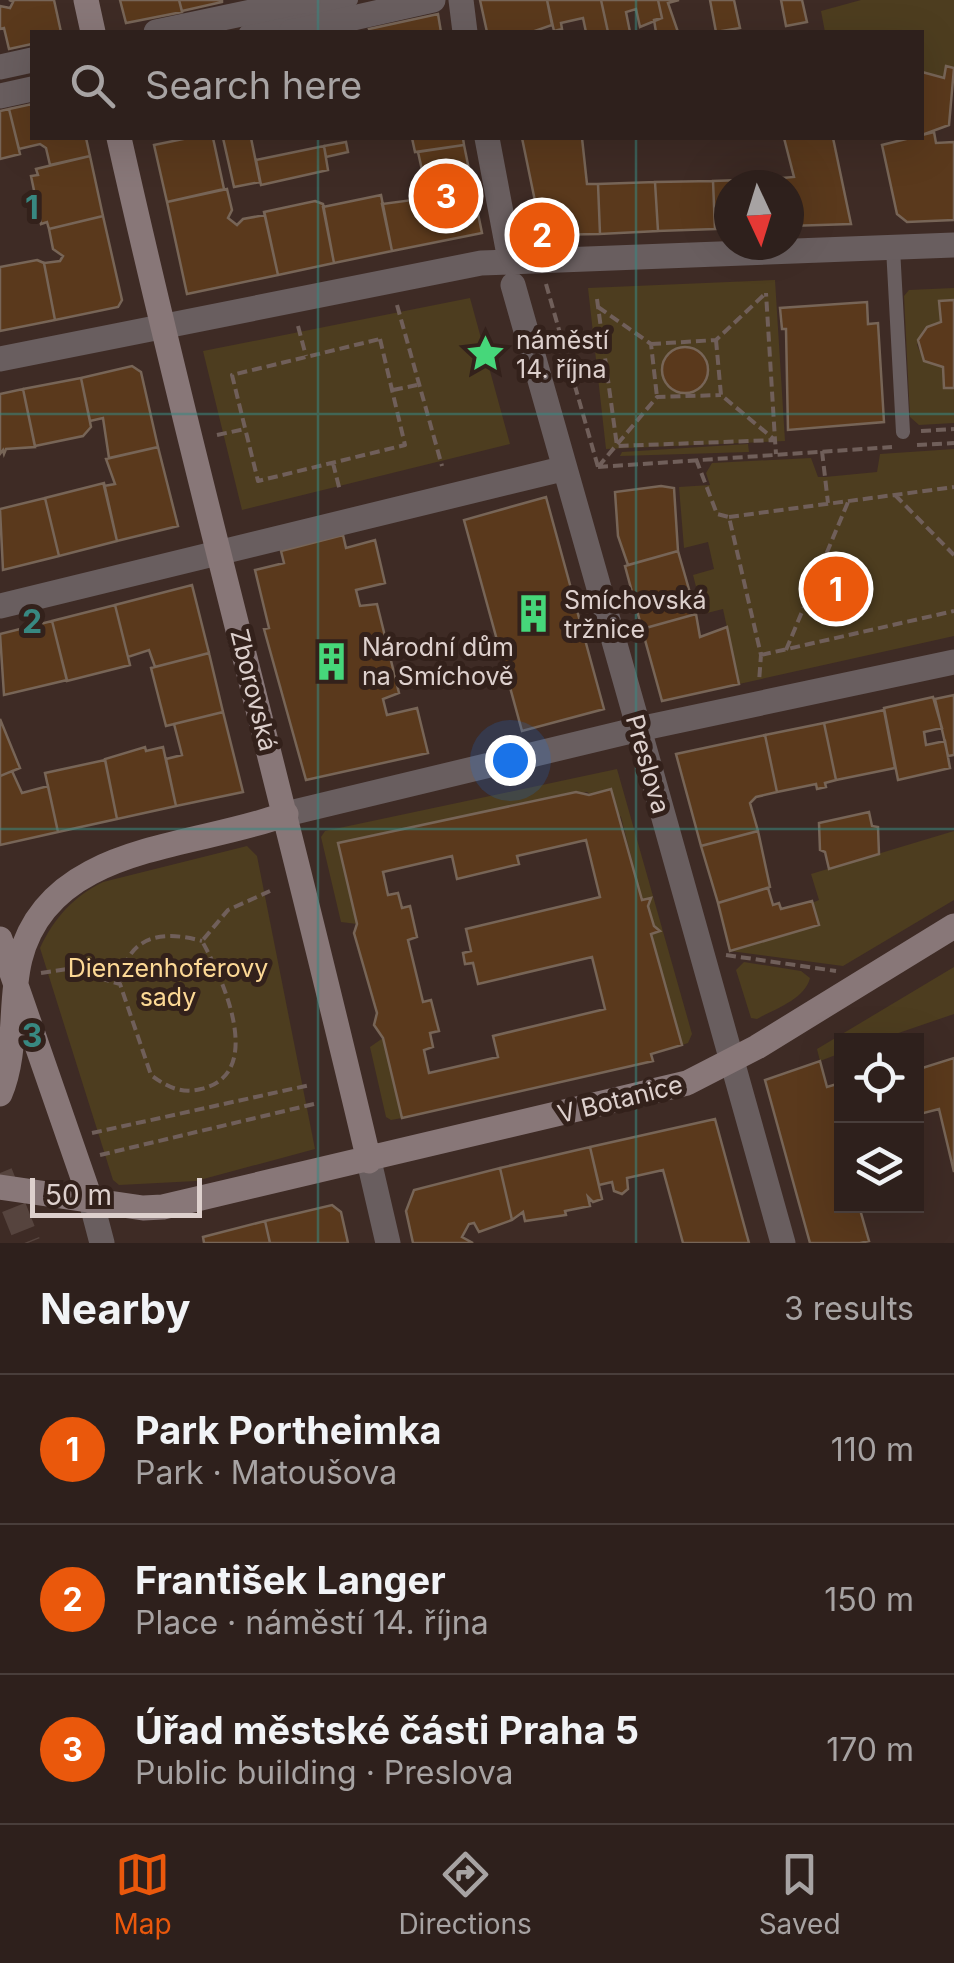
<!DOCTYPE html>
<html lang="en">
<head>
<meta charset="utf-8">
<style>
	body { margin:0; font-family:Inter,sans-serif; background:#3a2d29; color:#f1f3f6 }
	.controls { position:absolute; right:30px; bottom:30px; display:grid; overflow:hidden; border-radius:0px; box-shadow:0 10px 40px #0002 }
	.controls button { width:90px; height:90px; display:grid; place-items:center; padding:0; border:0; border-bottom:2px solid #493e3b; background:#2e201c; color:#f1f3f6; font:50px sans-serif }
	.compass { position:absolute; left:714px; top:170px; width:90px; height:90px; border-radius:50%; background:#2e201c; box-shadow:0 10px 40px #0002; rotate:176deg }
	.scale { position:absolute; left:30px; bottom:25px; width:172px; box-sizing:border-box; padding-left:10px; border:5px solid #ddd0cd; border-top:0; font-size:28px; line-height:35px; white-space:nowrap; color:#ddd0cd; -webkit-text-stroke:8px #33211b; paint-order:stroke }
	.you { position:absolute; left:510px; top:760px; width:35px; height:35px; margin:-25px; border:8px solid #fff; border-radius:50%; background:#1a73e8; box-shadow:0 0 0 15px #1a73e833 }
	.badge { display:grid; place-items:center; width:65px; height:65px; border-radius:50%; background:#ea580c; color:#fff; font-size:32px; font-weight:700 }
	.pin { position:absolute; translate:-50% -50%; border:5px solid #fff; box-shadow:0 2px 10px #0006 }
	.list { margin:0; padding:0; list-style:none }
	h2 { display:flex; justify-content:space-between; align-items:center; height:130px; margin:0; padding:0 40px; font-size:42px }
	h2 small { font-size:32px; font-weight:400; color:#a7a3a3 }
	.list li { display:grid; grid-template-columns:65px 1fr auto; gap:30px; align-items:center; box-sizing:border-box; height:150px; padding:0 40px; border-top:2px solid #493e3b }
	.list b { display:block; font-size:38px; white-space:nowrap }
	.list p { margin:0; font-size:32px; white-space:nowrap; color:#a7a3a3 }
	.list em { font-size:32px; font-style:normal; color:#a7a3a3 }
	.icon { flex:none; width:55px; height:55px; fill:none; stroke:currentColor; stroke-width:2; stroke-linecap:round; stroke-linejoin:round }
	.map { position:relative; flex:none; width:954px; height:1243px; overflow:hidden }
	.search { position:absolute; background:#2e201c; box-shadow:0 10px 40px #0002; left:30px; right:30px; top:30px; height:110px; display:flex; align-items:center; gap:25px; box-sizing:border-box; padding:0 35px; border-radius:0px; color:#a7a3a3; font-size:38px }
	.sheet { height:580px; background:#2e201c }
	nav { display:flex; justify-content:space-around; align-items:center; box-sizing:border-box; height:140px; border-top:2px solid #493e3b; background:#2e201c; font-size:28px; color:#a7a3a3 }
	nav a { display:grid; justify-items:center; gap:5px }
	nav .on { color:#ea580c }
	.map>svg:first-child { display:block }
	.green { fill:#4d3d1f; fill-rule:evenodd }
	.building { fill:#5a391c; stroke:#776557; stroke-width:2.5; fill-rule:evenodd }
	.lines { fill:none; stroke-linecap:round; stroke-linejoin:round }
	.minor-tunnel { stroke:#56443e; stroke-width:25; stroke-dasharray:25 12; stroke-linecap:butt }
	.path { stroke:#705f5a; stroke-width:4; stroke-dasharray:10 5; stroke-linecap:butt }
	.service { stroke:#695e5f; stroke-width:14 }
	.minor { stroke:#695e5f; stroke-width:25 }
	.tertiary { stroke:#695e5f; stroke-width:25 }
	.secondary { stroke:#887778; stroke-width:25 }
	.grid { fill:none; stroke:#388881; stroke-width:2.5; stroke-opacity:0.55 }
	.labels { text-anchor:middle; stroke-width:10; stroke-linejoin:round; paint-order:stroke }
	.poi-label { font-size:25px; fill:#ddd0cd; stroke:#33211b; text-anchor:start }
	.street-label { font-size:25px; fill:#ddd0cd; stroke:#33211b }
	.park-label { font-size:25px; fill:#fcd895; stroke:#33211b }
	.grid-label { font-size:32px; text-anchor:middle; font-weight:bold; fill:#388881; stroke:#33211b; stroke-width:10; stroke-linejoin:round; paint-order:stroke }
</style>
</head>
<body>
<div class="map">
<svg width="954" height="1243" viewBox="0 0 954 1243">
	<rect width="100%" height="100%" fill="#3e2b25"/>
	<path class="green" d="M861 0H954V68L946 67 944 78 922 72V32H825L821 11Z
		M775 280 785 441 606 449 588 288ZM689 347 703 355 707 378 697 390 676 391 665 381 663 361 674 349Z
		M954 288V300L939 301 941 322 923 330 917 345 924 361 943 367 944 388H954V423L919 425 910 417 904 296 909 290Z
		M470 298 510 444 242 510 203 351Z
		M748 444 749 452 620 456 622 452Z
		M954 449V636L739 684 723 609 703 614 693 575 714 569 708 542 684 548 679 487 710 485 706 473 712 463 811 458 818 477H825L877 472 880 454Z
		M617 769 692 1034 688 1043 682 1045 651 934 660 931 654 926 648 906 651 898 642 900 621 817 587 792 338 844 357 924 341 922 321 837 325 831Z
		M954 831V900L843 966 730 951 819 925 812 903 819 900 811 874Z
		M247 846 257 856 315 1149 196 1181 119 1185 113 1180 40 948C54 918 74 896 103 882Z
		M744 962 801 971 810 978C805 999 775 1009 757 1019L751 1018 736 970Z
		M954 967V1014L878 1040H842L841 1053 820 1061 817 1049Z
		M383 1038 402 1118 391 1120 386 1117 370 1047Z"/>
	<path class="building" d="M54 0 61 32H32V44L9 49 4 28 0 29V6L10 8 13 2 9 0Z
		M120 0H179L182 12 126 23Z
		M179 0H222V2L182 11Z
		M480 0H547L552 25 532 32H487Z
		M547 0H601L608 32H586L583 18 561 23 562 29 554 31Z
		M601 0H658L662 18 640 27 636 9 626 12 630 32H608Z
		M658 0H679L668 3 678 32H656L654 20 662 18Z
		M710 0H734L740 28 716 32Z
		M781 0H802L807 22 786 26Z
		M438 14 441 32H370L369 29Z
		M946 66 954 68 949 125 922 135V72L944 78Z
		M32 104V138H86L90 156 50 165 46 148 40 144 19 149 9 109Z
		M9 109 20 154 0 159V111Z
		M934 132 936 143 954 142V220L907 222 897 214 882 145Z
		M188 138H213L224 189 167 202 154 145Z
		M223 138H251L260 182 234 187Z
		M412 138H463L464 145 415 152Z
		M522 138H582L587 184H598L600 234 542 235Z
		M784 138H833L851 224 789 226V185H771V179L794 177Z
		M346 142 348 152 326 157 324 146Z
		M464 145 482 233 392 251 382 204 412 200 415 208 420 207 417 192 421 186 432 184 431 178 424 179 418 152Z
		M324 146 328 170 261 185 256 160Z
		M90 156 103 216 49 229 47 222 41 224 31 176 38 175 36 169Z
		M771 179V185H729V229H715L713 181Z
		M713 181 715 229 658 231 655 182Z
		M655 182 658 231 600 234 598 184Z
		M227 189 232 210 228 218 237 225 243 219 265 215 278 275 187 294 167 202Z
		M381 195 392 251 334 263 323 207Z
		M315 201 323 204 334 263 278 275 264 212Z
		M103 216 122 300 118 307 55 320 44 263 60 261 63 256 53 249 49 229Z
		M37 260 44 263 55 320 0 331V267Z
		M954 300V388H944L943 367 924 361 918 340 927 327 941 322 939 301Z
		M867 302 868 324 878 323 884 422 788 430 786 329H782L780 308Z
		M662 370a23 23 0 1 1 46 0a23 23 0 1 1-46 0Z
		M132 366 141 372 158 447 109 458 103 418 90 421 81 378Z
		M81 378 91 427 83 436 35 446 23 389Z
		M23 389 35 447 6 449 4 454 3 450 0 454V394Z
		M158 447 178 526 117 541 104 486 115 484 106 459Z
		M104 483 117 541 59 556 45 498Z
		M661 486 674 488 678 551 628 565 618 536 615 492Z
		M546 497 604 709 522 731 464 520Z
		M45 498 59 556 3 570 0 509Z
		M343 535 346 548 375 540 385 583 356 590 360 606 377 604 399 693 383 699 387 715 417 708 428 753 306 780 264 629 269 628 255 570 284 563 281 551Z
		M678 551 696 614 642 629 625 566Z
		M192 585 209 653 155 667 149 650 128 657 115 605Z
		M115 605 130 665 67 681 52 621Z
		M696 614 700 637 727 627 739 684 662 701 642 629Z
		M52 621 67 680 4 695 0 634Z
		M209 653 223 712 166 726 151 668Z
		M954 695V755L948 756 935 699Z
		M933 697 942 728 924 732 926 745 945 741 950 768 898 780 884 708Z
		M884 710 895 768 836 780 824 723Z
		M223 712 243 792 176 806 166 759 182 755 174 724Z
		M0 719 20 768 0 776Z
		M824 723 836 780 825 783 826 787 817 789 816 784 777 792 765 735Z
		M765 735 777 792 756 797 750 803 758 831 701 846 676 754Z
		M145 747 146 751 163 747 176 806 117 819 105 759Z
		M105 760 117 819 58 832 45 773Z
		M12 771 22 793 48 786 58 832 0 845V776Z
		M611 789 642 900 651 898 648 906 654 926 660 931 651 934 682 1045 651 1054 653 1061 402 1118 383 1038 374 1025 377 1013 354 933 357 924 338 843 576 792 589 795ZM586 840 600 897 466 929 471 951 463 953 465 964 473 963 478 984 592 957 605 1009 493 1036 498 1057 429 1073 424 1050 433 1047 430 1033 439 1031 431 1000 423 1002 408 940 417 937 410 906 402 908 398 893 388 895 383 872 452 856 457 879 519 864 517 856Z
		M869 812 872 826 878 827 879 854 829 869 825 852 820 850 819 823Z
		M758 831 770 887 718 903 701 846Z
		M768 888 773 905 779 903 781 909 812 901 819 925 730 951 718 903Z
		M954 1058V1172L939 1109 916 1115V1070Z
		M820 1061 827 1087 837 1084 842 1091V1206H859L869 1241 860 1243H810L765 1080Z
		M715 1119 749 1243H683L663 1170 627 1178 628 1189 622 1194 614 1191 612 1182 599 1185 590 1147Z
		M590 1147 602 1199 593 1202 588 1197 590 1206 565 1211 566 1215 525 1221 523 1212 512 1220 500 1168Z
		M500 1168 512 1220 479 1232 474 1223 469 1224 462 1237 473 1243H413L406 1211 414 1190Z
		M332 1205 341 1212 348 1243H270L265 1221Z
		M265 1221 270 1243H204L203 1237Z"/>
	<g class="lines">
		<path class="minor-tunnel" d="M0 1173 28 1243"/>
		<path class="path" d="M546 284 598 467
			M597 299 617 446 775 440 766 293
			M397 305 442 466
			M598 307 651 344 657 397
			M298 326 306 356
			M380 339 405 445 258 481 232 375Z
			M716 340 721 395 775 440 776 454
			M651 344 716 340 766 293
			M393 390 417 385
			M921 431 954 429
			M217 435 245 429
			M917 445 954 443
			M822 451 828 503
			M696 459 717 514 729 517 761 655 759 682
			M333 463 340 491
			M598 467 892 447
			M598 467 657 397 721 395
			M895 495 954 555
			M729 517 954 487
			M786 650 848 502
			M761 655 954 611
			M726 955 836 971
			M41 973 68 969 120 984 151 1075C167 1087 181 1094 201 1089 267 1074 222 977 202 941L228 910 270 891
			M121 982C127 935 163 930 202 941
			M92 1133 310 1085
			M100 1155 314 1104"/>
		<path class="service" d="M300 11 351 0
			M246 32 299 21
			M893 248 903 432"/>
		<path class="minor" d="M461 0 465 32
			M156 32 308 0
			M291 32 433 0
			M487 138 510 260
			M513 285 639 729 954 662
			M0 359 481 263 954 245
			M0 606 562 469
			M369 1161 388 1243
			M91 1201 102 1243"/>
		<path class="tertiary" d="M0 67 32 60
			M0 96 32 89
			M286 814 639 729 783 1243"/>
		<path class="secondary" d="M86 0 93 32
			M119 138C196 480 289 819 369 1161
			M0 939 91 1201
			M0 1094C18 1051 9 1003 20 959 49 843 195 849 286 814
			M0 1187 143 1208 163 1207 687 1083 757 1047 954 926"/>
	</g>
	<path class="grid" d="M318 0V32M636 0V32M318 138V1243M636 138V1243M0 414H954M0 829H954"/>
	<defs>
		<symbol id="sight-bare" viewBox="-9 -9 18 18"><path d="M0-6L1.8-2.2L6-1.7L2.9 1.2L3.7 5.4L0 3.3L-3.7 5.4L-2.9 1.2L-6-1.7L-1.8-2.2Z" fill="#46d77a" stroke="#33211b" stroke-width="2.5" paint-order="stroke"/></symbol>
		<symbol id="building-bare" viewBox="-9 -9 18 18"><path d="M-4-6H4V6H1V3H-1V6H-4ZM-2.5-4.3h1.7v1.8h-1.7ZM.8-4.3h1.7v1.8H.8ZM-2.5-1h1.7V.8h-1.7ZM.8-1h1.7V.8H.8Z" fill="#46d77a" stroke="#33211b" stroke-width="2.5" paint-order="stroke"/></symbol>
	</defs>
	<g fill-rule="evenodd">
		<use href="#sight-bare" x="458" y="326" width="55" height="55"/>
		<use href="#building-bare" x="506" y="586" width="55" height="55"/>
		<use href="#building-bare" x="304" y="634" width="55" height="55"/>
	</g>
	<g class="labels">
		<g class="poi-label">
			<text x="516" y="349">náměstí<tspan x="516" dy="29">14. října</tspan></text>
			<text x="564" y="609">Smíchovská<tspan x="564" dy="29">tržnice</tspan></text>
			<text x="362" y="656">Národní dům<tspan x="362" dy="29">na Smíchově</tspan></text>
		</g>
		<g class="street-label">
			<text transform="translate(254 690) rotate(76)" y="9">Zborovská</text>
			<text transform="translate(648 764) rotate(74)" y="9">Preslova</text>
			<text transform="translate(620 1099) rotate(-14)" y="9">V Botanice</text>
		</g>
		<g class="park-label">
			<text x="168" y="977">Dienzenhoferovy<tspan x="168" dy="29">sady</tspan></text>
		</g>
	</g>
	<g class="grid-label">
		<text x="32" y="219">1</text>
		<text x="32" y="633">2</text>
		<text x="32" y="1047">3</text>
	</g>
</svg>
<div class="controls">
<button><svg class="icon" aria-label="locate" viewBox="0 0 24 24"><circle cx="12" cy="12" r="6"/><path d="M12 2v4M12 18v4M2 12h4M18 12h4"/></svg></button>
<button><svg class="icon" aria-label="layers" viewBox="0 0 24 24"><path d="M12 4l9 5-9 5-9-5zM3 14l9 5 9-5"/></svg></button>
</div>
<svg class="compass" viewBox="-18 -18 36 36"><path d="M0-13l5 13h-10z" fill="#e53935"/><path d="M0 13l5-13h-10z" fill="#a7a3a3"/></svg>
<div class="scale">50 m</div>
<div class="you"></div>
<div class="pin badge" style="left:836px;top:589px">1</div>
<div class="pin badge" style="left:542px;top:235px">2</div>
<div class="pin badge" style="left:446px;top:196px">3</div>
<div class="search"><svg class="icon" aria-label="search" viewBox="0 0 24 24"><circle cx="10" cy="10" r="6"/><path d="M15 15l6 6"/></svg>Search here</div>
</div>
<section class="sheet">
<h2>Nearby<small>3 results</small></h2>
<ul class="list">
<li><span class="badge">1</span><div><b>Park Portheimka</b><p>Park · Matoušova</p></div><em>110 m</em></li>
<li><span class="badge">2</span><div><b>František Langer</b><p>Place · náměstí 14. října</p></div><em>150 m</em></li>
<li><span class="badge">3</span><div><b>Úřad městské části Praha 5</b><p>Public building · Preslova</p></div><em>170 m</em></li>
</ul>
</section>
<nav>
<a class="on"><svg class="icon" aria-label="map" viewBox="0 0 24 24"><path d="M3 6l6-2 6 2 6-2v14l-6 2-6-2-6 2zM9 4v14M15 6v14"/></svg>Map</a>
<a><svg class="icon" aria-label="directions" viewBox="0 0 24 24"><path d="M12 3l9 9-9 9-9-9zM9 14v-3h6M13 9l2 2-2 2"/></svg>Directions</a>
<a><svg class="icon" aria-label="saved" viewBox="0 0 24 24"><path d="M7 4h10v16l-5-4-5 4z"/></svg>Saved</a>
</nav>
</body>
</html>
